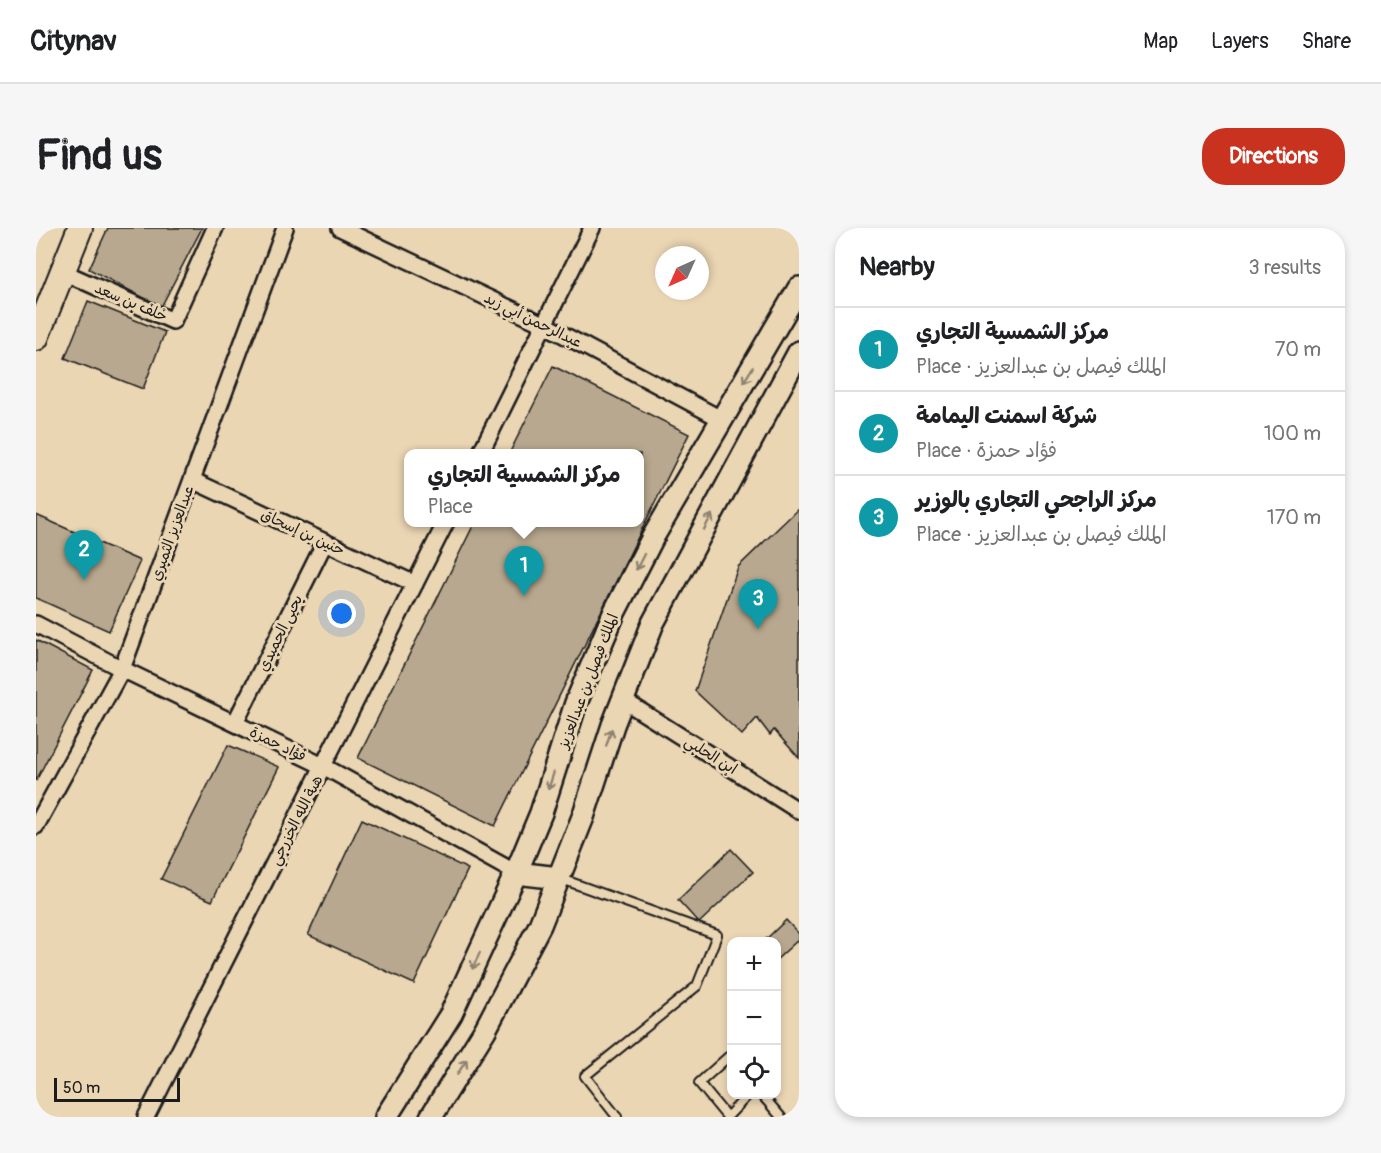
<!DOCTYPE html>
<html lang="en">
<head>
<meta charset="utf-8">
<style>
	body { margin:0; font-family:Pangolin,"Playpen Sans Arabic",sans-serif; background:#f6f6f6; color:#202124 }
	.controls { position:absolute; right:18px; bottom:18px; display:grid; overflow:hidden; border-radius:12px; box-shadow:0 3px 9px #0003 }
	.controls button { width:54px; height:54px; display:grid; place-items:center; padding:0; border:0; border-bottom:2px solid #e0e0e0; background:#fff; color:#202124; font:30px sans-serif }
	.compass { position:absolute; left:619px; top:18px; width:54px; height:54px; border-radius:50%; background:#fff; box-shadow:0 3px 9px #0003; rotate:225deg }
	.scale { position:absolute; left:18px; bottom:15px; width:126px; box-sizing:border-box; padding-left:6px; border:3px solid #1c1c1c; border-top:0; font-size:16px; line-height:21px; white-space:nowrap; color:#1c1c1c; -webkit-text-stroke:4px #ebd6b4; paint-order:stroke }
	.you { position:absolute; left:306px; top:386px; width:21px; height:21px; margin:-15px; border:4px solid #fff; border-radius:50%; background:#1a73e8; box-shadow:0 0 0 9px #1a73e833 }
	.badge { display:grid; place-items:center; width:39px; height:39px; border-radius:50%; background:#c8321e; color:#fff; font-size:20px; font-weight:700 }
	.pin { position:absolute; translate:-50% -50px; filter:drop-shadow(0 2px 3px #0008) }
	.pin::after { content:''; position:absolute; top:32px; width:21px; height:18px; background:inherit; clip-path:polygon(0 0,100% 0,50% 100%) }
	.popup { position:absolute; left:368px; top:221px; width:240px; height:78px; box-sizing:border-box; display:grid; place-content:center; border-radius:12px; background:#fff; filter:drop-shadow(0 2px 4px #0005); font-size:20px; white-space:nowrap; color:#757577 }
	.popup b { font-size:22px; color:#202124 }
	.popup::after { content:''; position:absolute; left:50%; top:100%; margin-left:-12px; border:12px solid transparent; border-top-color:#fff }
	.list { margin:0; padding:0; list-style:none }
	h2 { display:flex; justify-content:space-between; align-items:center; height:78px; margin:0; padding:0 24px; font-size:26px }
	h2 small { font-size:20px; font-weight:400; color:#757577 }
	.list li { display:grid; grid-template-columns:39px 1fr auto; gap:18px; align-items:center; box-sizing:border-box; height:84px; padding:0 24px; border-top:2px solid #e0e0e0 }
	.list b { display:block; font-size:22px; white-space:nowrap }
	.list p { margin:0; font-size:20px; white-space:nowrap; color:#757577 }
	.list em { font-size:20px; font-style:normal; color:#757577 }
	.icon { flex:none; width:33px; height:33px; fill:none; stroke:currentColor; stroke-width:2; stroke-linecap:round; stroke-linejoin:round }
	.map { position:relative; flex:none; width:763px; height:889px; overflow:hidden; border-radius:24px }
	header { display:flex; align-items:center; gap:36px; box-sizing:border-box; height:84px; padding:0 30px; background:#fff; border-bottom:2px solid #e0e0e0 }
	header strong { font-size:28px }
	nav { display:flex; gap:33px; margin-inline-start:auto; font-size:21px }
	.intro { display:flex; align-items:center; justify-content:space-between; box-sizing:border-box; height:144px; padding:0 36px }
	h1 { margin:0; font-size:42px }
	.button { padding:15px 27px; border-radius:24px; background:#c8321e; color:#fff; font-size:21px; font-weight:700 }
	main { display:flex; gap:36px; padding:0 36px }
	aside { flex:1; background:#fff; border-radius:24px; box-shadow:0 3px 9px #0003 }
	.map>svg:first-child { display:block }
	.building { fill:#b8a88f; stroke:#1c1c1c; stroke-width:1.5 }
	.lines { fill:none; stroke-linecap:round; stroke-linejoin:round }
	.lane-casing { stroke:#1c1c1c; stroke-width:12 }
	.street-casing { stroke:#1c1c1c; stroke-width:20 }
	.secondary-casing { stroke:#1c1c1c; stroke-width:26 }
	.primary-casing { stroke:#1c1c1c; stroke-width:28 }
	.lane { stroke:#ebd6b4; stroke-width:8 }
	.street { stroke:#ebd6b4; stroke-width:15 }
	.secondary { stroke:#ebd6b4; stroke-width:21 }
	.primary { stroke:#ebd6b4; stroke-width:24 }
	.oneway { stroke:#8e8270 }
	.labels { text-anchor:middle; stroke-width:6; stroke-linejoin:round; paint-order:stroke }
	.street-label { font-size:15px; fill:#1c1c1c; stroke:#ebd6b4 }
</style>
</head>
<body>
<header>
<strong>Citynav</strong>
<nav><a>Map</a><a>Layers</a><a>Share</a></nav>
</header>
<div class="intro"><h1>Find us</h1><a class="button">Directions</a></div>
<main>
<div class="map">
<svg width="763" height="889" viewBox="0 0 763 889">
	<rect width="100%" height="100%" fill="#ebd6b4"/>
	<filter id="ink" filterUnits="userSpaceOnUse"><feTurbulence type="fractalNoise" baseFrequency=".0167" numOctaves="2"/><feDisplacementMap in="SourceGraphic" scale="12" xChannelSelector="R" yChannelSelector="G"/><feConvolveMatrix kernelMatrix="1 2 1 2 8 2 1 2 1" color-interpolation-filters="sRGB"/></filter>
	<g filter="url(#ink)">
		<path class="building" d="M72 0H166L125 79 53 41Z
			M52 73 129 104 107 161 29 130Z
			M517 138 653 206 459 598 322 530 439 294H604V226H473Z
			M763 280V530L738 502 734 507 721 490 706 507 659 463 702 339Z
			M0 287 104 333 73 403 0 370Z
			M0 412 57 442 0 553Z
			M192 517 243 539 176 673 125 651Z
			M326 591 432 641 378 756 272 707Z
			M695 621 717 644 663 695 642 672Z
			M750 692 763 706V711L740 732V714H727Z"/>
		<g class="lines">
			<defs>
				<path id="lane" d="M523 650 681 707 661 758 549 848 581 889
					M696 832 692 829 663 855 691 889 713 866
					M725 866 745 889"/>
				<path id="street" d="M304 0 509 97 685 191
					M27 44 137 93 179 0
					M444 226 556 0
					M156 252 379 356
					M0 396 86 441 287 538 480 645
					M587 472 763 583
					M199 495 289 314
					M0 598 86 441 249 0
					M110 889 410 294"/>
				<path id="secondary" d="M480 645 523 650
					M350 889 415 786 480 645 505 585 540 475 579 383 617 309 763 60
					M395 889 449 802 504 697 547 589 577 497 617 395 763 124"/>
				<path id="primary" d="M0 110 44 0"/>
			</defs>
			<use href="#lane" class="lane-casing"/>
			<use href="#street" class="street-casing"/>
			<use href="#secondary" class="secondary-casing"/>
			<use href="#primary" class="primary-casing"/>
			<use href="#lane" class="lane"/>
			<use href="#street" class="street"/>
			<use href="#secondary" class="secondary"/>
			<use href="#primary" class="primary"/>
		</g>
		<defs><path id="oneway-shaft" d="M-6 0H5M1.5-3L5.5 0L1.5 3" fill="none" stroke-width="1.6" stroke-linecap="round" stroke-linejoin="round" transform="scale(1.5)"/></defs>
		<g class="oneway">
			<use href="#oneway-shaft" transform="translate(712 147) rotate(121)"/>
			<use href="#oneway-shaft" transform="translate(672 294) rotate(-62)"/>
			<use href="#oneway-shaft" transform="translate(604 334) rotate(117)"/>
			<use href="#oneway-shaft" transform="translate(573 509) rotate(-72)"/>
			<use href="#oneway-shaft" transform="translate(515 553) rotate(108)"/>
			<use href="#oneway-shaft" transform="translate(440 733) rotate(115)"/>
			<use href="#oneway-shaft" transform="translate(426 839) rotate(-58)"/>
		</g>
	</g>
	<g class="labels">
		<g class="street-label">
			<text transform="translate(95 74) rotate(23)" y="5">خلف بن سعد</text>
			<text transform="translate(497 92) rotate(26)" y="5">عبدالرحمن أبي زيد</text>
			<text transform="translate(267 304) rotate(25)" y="5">حنين بن إسحاق</text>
			<text transform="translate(136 305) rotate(-70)" y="5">عبدالعزيز الثميري</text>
			<text transform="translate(244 405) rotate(-64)" y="5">يحيى الحميدي</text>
			<text transform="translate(552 453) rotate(-69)" y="5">الملك فيصل بن عبدالعزيز</text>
			<text transform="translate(242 516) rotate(26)" y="5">فؤاد حمزة</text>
			<text transform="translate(675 527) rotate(32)" y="5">ابن الحلبي</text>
			<text transform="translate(260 592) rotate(-63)" y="5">هبة الله الخزرجي</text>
		</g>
	</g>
</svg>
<div class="controls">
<button>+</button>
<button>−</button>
<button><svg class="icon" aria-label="locate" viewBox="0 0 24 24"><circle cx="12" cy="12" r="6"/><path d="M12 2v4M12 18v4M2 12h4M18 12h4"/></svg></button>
</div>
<svg class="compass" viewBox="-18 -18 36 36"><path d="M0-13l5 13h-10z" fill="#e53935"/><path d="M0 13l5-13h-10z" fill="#757577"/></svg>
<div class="scale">50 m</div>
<div class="you"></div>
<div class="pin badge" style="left:488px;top:368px;background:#0f9aa8">1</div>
<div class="popup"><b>مركز الشمسية التجاري</b>Place</div>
<div class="pin badge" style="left:48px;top:352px;background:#0f9aa8">2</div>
<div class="pin badge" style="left:722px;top:401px;background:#0f9aa8">3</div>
</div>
<aside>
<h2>Nearby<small>3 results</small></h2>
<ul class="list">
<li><span class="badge" style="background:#0f9aa8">1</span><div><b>مركز الشمسية التجاري</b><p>Place · الملك فيصل بن عبدالعزيز</p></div><em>70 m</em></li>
<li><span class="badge" style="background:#0f9aa8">2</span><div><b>شركة اسمنت اليمامة</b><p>Place · فؤاد حمزة</p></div><em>100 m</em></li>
<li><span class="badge" style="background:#0f9aa8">3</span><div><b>مركز الراجحي التجاري بالوزير</b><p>Place · الملك فيصل بن عبدالعزيز</p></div><em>170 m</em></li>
</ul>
</aside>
</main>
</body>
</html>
